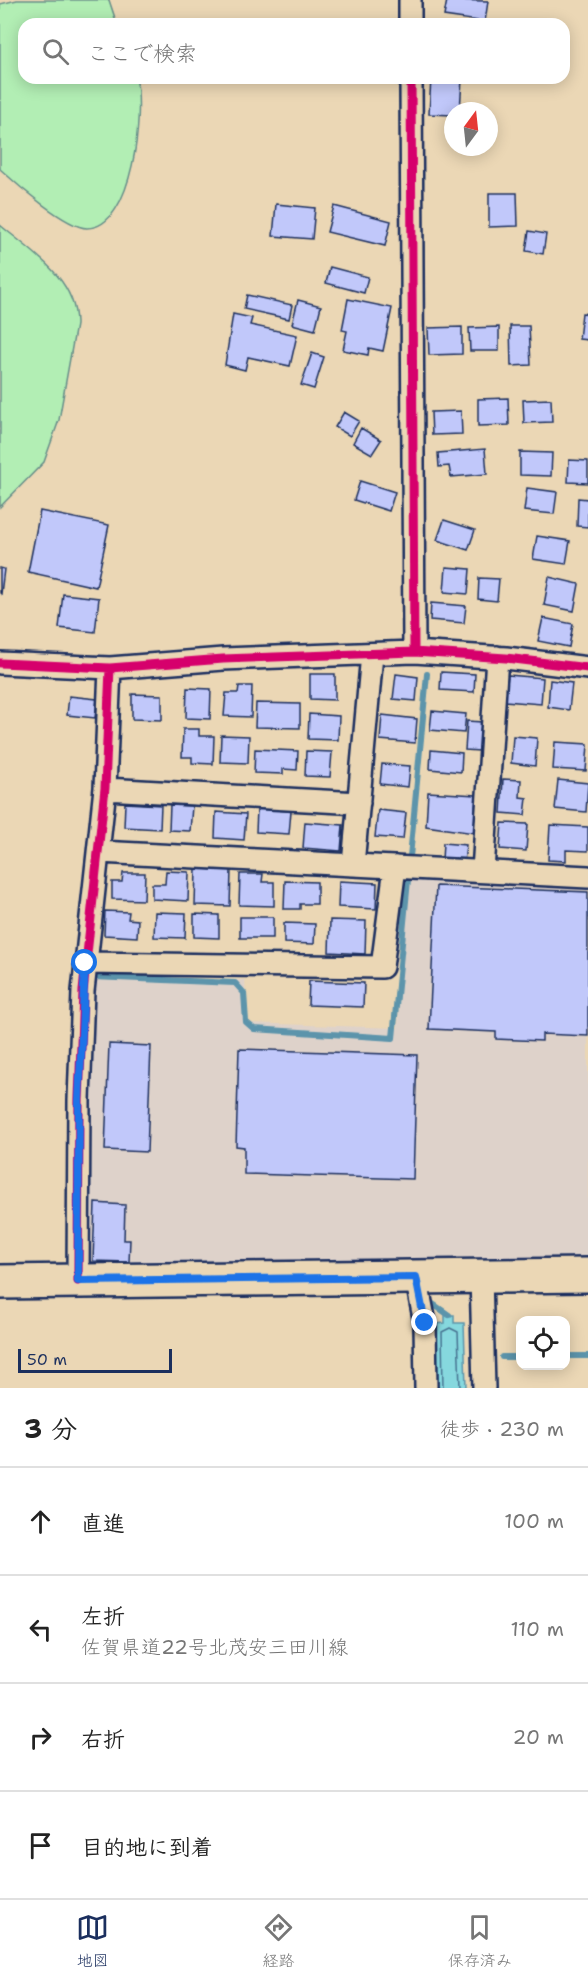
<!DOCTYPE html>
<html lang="ja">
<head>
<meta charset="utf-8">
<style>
	body { margin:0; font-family:"Shantell Sans","Klee One",sans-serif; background:#f6f6f6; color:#222 }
	.controls { position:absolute; right:18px; bottom:18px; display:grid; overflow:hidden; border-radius:12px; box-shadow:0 3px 15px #0003 }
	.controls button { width:54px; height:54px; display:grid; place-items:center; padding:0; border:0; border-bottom:2px solid #e0e0e0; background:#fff; color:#222; font:30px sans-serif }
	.compass { position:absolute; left:444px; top:102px; width:54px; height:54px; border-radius:50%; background:#fff; box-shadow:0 3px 15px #0003; rotate:15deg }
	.scale { position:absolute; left:18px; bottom:15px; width:154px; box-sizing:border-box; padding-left:6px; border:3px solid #1b2f5e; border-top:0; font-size:16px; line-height:21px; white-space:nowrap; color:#1b2f5e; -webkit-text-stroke:4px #ebd7b5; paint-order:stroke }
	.stop { position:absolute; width:18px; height:18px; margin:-14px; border:4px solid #1a73e8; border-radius:50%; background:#fff }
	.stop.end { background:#1a73e8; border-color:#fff; box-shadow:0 2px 6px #0008 }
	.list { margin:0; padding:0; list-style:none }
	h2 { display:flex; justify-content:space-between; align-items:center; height:78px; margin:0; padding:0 24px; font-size:26px }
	h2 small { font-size:20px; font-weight:400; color:#767676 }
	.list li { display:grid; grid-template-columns:39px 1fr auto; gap:18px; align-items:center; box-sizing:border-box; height:108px; padding:0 24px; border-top:2px solid #e0e0e0 }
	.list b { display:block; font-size:22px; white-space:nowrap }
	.list p { margin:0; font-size:20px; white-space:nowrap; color:#767676 }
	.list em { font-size:20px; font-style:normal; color:#767676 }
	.icon { flex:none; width:33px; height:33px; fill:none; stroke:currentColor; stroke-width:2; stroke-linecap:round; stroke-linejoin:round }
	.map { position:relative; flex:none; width:588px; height:1388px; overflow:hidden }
	.search { position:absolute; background:#fff; box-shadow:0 3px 15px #0003; left:18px; right:18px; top:18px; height:66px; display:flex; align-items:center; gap:15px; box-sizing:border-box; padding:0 21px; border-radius:18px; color:#767676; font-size:22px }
	.sheet { height:510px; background:#fff }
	nav { display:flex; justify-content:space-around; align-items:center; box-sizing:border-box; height:84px; border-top:2px solid #e0e0e0; background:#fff; font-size:16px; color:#767676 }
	nav a { display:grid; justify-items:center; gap:3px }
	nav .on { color:#1b2f5e }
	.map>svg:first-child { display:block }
	.built { fill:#ded2ca }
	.green { fill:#b2eeb4; stroke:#668e89; stroke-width:1.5 }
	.water { fill:#86d8de; stroke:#5b94ab; stroke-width:1.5 }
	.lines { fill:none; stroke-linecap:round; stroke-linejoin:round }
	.shore { stroke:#467391; stroke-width:1.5 }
	.stream { stroke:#5b94ab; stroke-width:6 }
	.building { fill:#c1c8fa; stroke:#1b2f5e; stroke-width:1.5 }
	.minor-casing { stroke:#1b2f5e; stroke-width:26 }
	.primary-casing { stroke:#1b2f5e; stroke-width:38 }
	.minor { stroke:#ebd7b5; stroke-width:21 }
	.primary { stroke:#ebd7b5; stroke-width:33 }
	.cycleway-casing { stroke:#ebd7b5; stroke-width:13 }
	.cycleway { stroke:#d6006c; stroke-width:9 }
	.route { stroke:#1a73e8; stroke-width:8 }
</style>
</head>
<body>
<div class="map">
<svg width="588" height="1388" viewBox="0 0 588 1388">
	<rect width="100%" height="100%" fill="#ebd7b5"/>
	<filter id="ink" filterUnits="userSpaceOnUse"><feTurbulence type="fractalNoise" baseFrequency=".0167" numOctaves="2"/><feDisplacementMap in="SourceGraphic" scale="12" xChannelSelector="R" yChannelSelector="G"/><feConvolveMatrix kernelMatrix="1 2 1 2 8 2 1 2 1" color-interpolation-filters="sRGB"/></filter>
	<g filter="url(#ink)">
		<path class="built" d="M405 878 588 887V1259L86 1264 87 1075 92 978 245 980 247 1023 398 1028Z"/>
		<path class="green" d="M17 0H109L117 24H24V78H136C144 111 134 228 87 228 67 228 16 184 0 169V4Z
			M0 225C32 252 77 279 76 325L59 420 44 462 0 507Z"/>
		<path class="water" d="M445 1315H454V1323H464L466 1388H437L436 1324 445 1323Z"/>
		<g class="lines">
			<path class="shore" d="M443 1388 442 1332 450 1328 458 1332 460 1388"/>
			<path class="stream" d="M410 857 427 674
				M93 977 235 983 244 993 246 1022 254 1029 393 1038 408 880
				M430 1302 449 1315
				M566 1356H588
				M502 1357H520"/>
		</g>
		<path class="building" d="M447 0 488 1 485 22 444 16Z
			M431 78 462 79 460 111H453V115L429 114Z
			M489 193H517L518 226 489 227Z
			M276 204 315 208 312 239 273 236Z
			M334 206 391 221 385 246 327 232Z
			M529 231 546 234 543 254 526 251Z
			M330 267 368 277 364 293 326 283Z
			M247 295 292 305 289 319 244 309Z
			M348 299 392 308 383 351 369 348 368 355 343 350 347 331 342 330Z
			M298 300 321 306 315 330 292 324Z
			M582 313 588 314V340L579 339Z
			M233 314 252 318 250 325 297 335 290 366 248 357 245 370 225 365Z
			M510 326H529L531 365 511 366Z
			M462 327V354L429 355 428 328Z
			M499 327V351H470L469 328Z
			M312 353 324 357 314 389 301 385Z
			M508 398 509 425 478 426V399Z
			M551 399 552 422 524 423 523 400Z
			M461 411 462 434 432 435 431 412Z
			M344 412 359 421 350 436 335 427Z
			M361 428 381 440 372 454 353 443Z
			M485 449 487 474 451 477 449 466 439 467 438 453Z
			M520 452 552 453 551 476 520 475Z
			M569 460 588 461V483L568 482Z
			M360 481 395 492 389 511 354 500Z
			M527 488 557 492 554 514 524 511Z
			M578 498 588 499V527L577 526Z
			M40 511 109 525 96 587 28 572Z
			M444 520 475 530 468 550 437 540Z
			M537 536 570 541 566 564 533 559Z
			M446 567 470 569 468 594 444 592Z
			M0 568 4 569 1 594 0 593Z
			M549 577 579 584 574 611 544 605Z
			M479 578 499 579 497 601 478 599Z
			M63 594 99 598 95 632 59 628Z
			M431 603 466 606 464 623 430 620Z
			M543 618 573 624 569 647 538 641Z
			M441 672 475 674 474 692 440 690Z
			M310 674H335V700L310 699Z
			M396 674 418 677 416 701 393 699Z
			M508 675 543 678 541 704 505 701Z
			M550 680 572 683 569 710 548 707Z
			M239 686H252L251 717 224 716 226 693H238Z
			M187 688 211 689 210 719 186 718Z
			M132 694 162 695V720L132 719Z
			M69 696 97 699 95 718 67 715Z
			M256 703 300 704V728L255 727Z
			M432 711 466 714 464 733 430 730Z
			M309 714 339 716 338 740 308 739Z
			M382 715 417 719 415 743 380 740Z
			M467 721 482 722 479 751 465 750Z
			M183 729H199V736H214L213 764 192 763V757H182Z
			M221 735 249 736 248 763 220 762Z
			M513 736 537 738 535 766 511 763Z
			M555 742 588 744 586 771 553 769Z
			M255 749 298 751 297 770 283 769V774L254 773Z
			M431 750 462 753 461 772 430 769Z
			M306 751 332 752 330 777 305 776Z
			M382 764 410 766 408 787 380 784Z
			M503 779 521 780 520 797 527 798 525 815 501 813Z
			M558 780 588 783 586 812 555 809Z
			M428 792 476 795 474 833 426 826Z
			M125 803 161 805 160 829 124 827Z
			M170 805 192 806 190 831 169 830Z
			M257 809 291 811 289 834 256 832Z
			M378 810 406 813 403 839 375 837Z
			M216 812 246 814 244 840 215 838Z
			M305 822 343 825 341 851 303 848Z
			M502 823 528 824 526 851 500 849Z
			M550 825 588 827V851L566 850V861L548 860Z
			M443 843 466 845 464 862 442 860Z
			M196 869 231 870 230 906 195 905Z
			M166 871 189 872 188 901 152 899V884H165Z
			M123 873H145L144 900 112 899V882H122Z
			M240 874H263L262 882H274V906L239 905Z
			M285 881 317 882V904H300V909H284Z
			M339 881 377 883 376 909 338 907Z
			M436 886 588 892V1036L542 1034V1041L496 1039V1032L429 1029Z
			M105 911 129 912 128 919 138 920 137 937 104 935Z
			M155 912 186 913 185 938 154 937Z
			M194 914 219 915V938L194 937Z
			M240 917H273V938H240Z
			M330 920 366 921 365 954 329 952Z
			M284 923 315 924 314 944 284 943Z
			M309 981 364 983 363 1007 308 1005Z
			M109 1044 151 1046 147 1152 105 1150Z
			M239 1049 417 1055 413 1179 244 1174V1147L236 1146Z
			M95 1203 125 1205 124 1240H130L129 1262 93 1261Z"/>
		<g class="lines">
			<defs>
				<path id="minor" d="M410 0V24
					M411 78 414 652
					M0 663 110 668 223 659 414 652 506 658 588 668
					M105 789 359 803
					M99 852 588 877
					M353 865 372 654
					M483 871 497 657
					M85 963 382 967 395 867
					M481 1276 484 1388
					M416 1277 425 1323 426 1388
					M78 1281 79 1100 83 991 105 788 110 668"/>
				<path id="primary" d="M0 1282 588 1275"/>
			</defs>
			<use href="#minor" class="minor-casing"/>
			<use href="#primary" class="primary-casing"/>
			<use href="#minor" class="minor"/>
			<use href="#primary" class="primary"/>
			<defs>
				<path id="cycleway" d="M411 78 414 652
					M0 663 110 668 223 659 414 652 506 658 588 668
					M78 1281 79 1100 83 991 105 788 110 668"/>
			</defs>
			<use href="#cycleway" class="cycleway-casing"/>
			<use href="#cycleway" class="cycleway"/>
		</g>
	</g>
	<g class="lines" filter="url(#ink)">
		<path class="route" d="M85 963 79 1100 78 1281 416 1277 425 1323"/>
	</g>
</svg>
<div class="controls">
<button><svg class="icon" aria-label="locate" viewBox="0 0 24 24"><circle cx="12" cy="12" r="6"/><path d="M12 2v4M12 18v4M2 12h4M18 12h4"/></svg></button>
</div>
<svg class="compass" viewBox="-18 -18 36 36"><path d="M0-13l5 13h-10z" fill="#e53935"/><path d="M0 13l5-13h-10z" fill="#767676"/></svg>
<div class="scale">50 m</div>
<div class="stop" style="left:85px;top:963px"></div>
<div class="stop end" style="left:425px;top:1323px"></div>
<div class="search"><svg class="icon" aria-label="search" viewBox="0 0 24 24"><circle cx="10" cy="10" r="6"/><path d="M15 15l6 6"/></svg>ここで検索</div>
</div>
<section class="sheet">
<h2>3 分<small>徒歩 · 230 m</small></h2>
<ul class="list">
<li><svg class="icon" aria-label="ahead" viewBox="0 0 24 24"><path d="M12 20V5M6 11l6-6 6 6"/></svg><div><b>直進</b></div><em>100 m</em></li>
<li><svg class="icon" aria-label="left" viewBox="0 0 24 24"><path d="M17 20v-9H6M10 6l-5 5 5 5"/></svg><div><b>左折</b><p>佐賀県道22号北茂安三田川線</p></div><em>110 m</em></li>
<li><svg class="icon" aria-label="right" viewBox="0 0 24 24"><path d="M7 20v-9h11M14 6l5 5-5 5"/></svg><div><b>右折</b></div><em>20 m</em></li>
<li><svg class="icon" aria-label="arrive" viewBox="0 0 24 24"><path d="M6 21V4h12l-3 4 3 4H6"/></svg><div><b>目的地に到着</b></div></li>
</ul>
</section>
<nav>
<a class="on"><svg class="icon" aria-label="map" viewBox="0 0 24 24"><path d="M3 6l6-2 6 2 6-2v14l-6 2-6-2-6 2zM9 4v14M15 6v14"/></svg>地図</a>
<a><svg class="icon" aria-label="directions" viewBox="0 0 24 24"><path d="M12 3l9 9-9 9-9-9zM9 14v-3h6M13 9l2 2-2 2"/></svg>経路</a>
<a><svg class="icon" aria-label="saved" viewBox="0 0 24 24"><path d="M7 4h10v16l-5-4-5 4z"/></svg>保存済み</a>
</nav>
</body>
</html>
